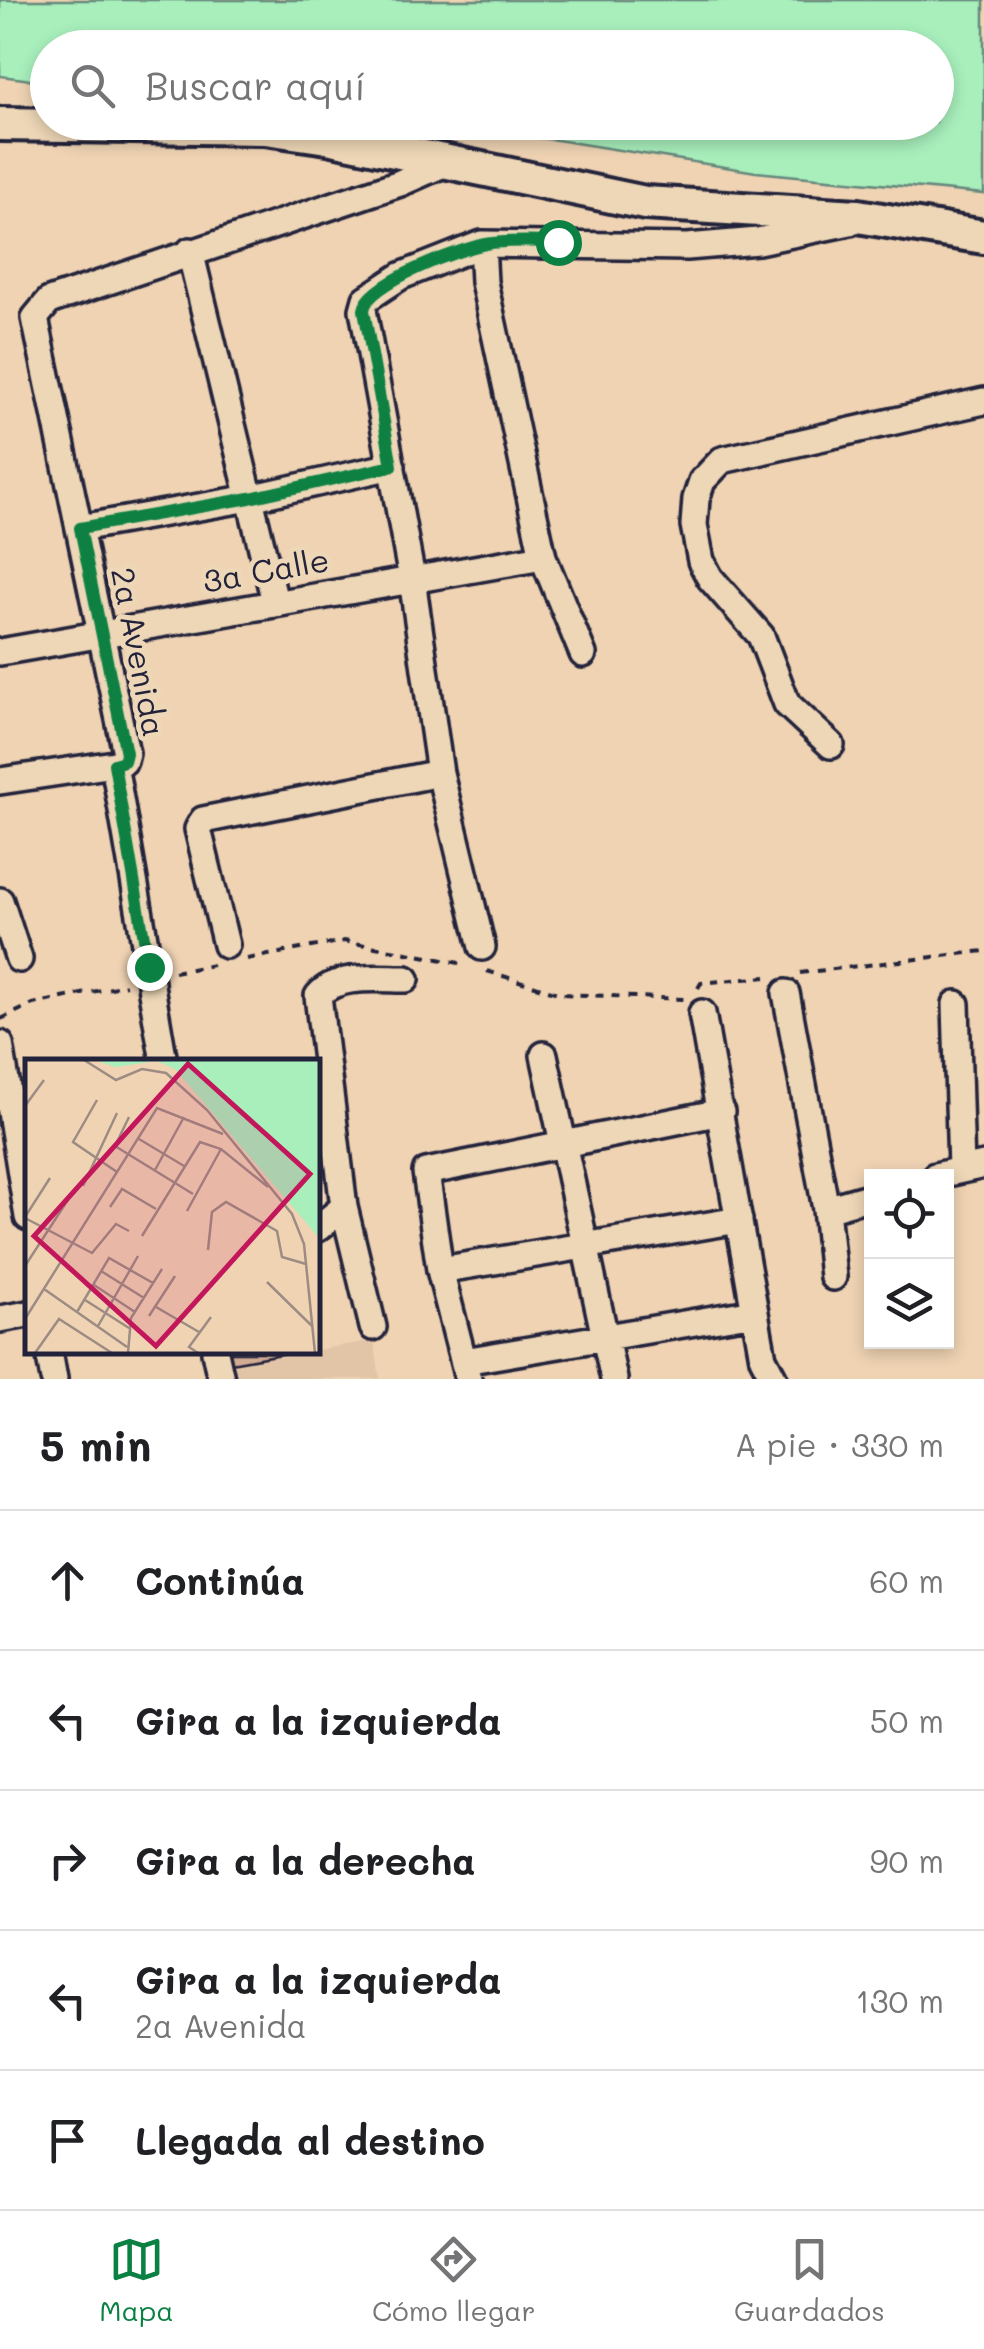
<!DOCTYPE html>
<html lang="es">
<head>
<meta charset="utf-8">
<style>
	body { margin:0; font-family:Mali,sans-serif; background:#f2f2f2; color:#202124 }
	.controls { position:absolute; right:30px; bottom:30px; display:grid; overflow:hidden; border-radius:0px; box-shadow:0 5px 15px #0003 }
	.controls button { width:90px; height:90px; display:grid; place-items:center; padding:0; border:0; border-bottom:2px solid #e0e0e0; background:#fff; color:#202124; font:50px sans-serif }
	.stop { position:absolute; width:30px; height:30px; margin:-22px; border:8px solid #0b8043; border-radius:50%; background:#fff }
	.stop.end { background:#0b8043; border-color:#fff; box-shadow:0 2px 10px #0008 }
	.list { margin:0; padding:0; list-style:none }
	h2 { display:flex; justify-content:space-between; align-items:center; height:130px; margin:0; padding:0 40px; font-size:42px }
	h2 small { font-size:32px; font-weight:400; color:#757577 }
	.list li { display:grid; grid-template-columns:65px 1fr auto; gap:30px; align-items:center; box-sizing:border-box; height:140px; padding:0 40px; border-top:2px solid #e0e0e0 }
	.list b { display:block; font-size:38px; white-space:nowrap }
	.list p { margin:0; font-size:32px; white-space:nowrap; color:#757577 }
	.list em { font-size:32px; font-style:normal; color:#757577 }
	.icon { flex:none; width:55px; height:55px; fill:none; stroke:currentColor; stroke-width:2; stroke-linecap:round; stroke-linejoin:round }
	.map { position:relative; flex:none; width:984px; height:1379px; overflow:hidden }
	.search { position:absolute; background:#fff; box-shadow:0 5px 15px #0003; left:30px; right:30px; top:30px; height:110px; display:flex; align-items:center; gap:25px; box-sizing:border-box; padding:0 35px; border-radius:55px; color:#757577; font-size:38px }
	.sheet { height:830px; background:#fff }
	nav { display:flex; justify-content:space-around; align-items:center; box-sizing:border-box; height:140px; border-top:2px solid #e0e0e0; background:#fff; font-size:28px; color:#757577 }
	nav a { display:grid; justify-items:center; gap:5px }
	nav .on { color:#0b8043 }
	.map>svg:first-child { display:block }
	.built { fill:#e2c4a7 }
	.green { fill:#a8efbc; stroke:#65887c; stroke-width:2.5 }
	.building { fill:#d2ab93; stroke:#22223b; stroke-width:2.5 }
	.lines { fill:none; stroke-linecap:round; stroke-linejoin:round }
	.minor-casing { stroke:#22223b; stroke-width:32 }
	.major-casing { stroke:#22223b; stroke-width:40 }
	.path { stroke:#22223b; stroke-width:4; stroke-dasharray:8 8; stroke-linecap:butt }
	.minor { stroke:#eed7b7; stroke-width:25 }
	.major { stroke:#eed7b7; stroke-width:32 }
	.minor-bridge-casing { stroke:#22223b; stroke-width:32; stroke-linecap:butt }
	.minor-bridge { stroke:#eed7b7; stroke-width:25 }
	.route { stroke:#0b8043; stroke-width:12 }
	.labels { text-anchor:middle; stroke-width:10; stroke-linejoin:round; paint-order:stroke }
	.street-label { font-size:32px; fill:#22223b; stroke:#eed7b7 }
	.inset-road { fill:none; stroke:#9d8c83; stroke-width:2.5 }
	.view { fill:#c2185b; fill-opacity:0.15; stroke:#c2185b; stroke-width:5 }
	.inset-edge { fill:none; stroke:#22223b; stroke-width:5 }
</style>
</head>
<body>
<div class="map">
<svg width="984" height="1379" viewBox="0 0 984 1379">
	<rect width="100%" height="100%" fill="#efd3b3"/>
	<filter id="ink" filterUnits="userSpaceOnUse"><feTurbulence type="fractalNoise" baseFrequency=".01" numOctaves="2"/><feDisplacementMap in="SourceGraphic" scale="20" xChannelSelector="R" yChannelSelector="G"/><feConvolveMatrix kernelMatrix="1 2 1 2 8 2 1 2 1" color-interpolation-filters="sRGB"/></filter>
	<g filter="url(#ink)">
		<path class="built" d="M374 1340 380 1379H236L233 1365Z"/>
		<path class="green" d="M0 0H984V194L756 172 557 140 402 123 936 122V48H48L47 82 0 76Z"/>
		<path class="building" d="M229 1352H293L231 1363Z"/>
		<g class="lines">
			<defs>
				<path id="minor" d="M482 244 484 282 543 557 583 654
					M190 251 275 602
					M80 528 250 498 392 466
					M0 652 543 557
					M831 745 787 704 761 636 710 578 701 561 694 525 696 499 702 481 722 460 984 401
					M0 781 114 764
					M0 901 19 959
					M226 945 198 829 203 820 440 773
					M482 947 440 773 412 579 363 310 366 299 401 276 482 244 687 247 758 241 850 222
					M149 967 114 764 124 761 126 753 35 318 49 301 400 183 450 161
					M152 992 164 1062
					M786 993 826 1209 833 1277
					M956 1004 961 1169
					M702 1013 763 1358 774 1379
					M0 1044 28 1217
					M544 1055 614 1379
					M935 1176 984 1165
					M344 1207 373 1327
					M826 1209 872 1196
					M318 1228 344 1207 318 996C336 973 380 979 406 979
					M440 1270 739 1220
					M0 1319 28 1314
					M49 1352 54 1379
					M215 1352 221 1379
					M464 1361 755 1312
					M468 1379 440 1270 426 1172 721 1112"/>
				<path id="major" d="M0 124 265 128 328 137 645 203 858 216 984 237"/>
			</defs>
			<use href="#minor" class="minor-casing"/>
			<use href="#major" class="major-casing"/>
			<path class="path" d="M247 959 344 941 464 964
				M487 971 561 994 684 999
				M174 972 213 965
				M800 973 984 951
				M698 988 701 983 766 977
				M1 1019 33 1004 126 985"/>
			<use href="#minor" class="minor"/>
			<use href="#major" class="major"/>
			<defs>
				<path id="minor-bridge" d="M149 967 152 992"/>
			</defs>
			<use href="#minor-bridge" class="minor-bridge-casing"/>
			<use href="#minor-bridge" class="minor-bridge"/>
		</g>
	</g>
	<g class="lines" filter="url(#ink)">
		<path class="route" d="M149 967 114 764 124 761 126 753 80 528 250 498 392 466 364 310C367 283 459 249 486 244 509 240 534 242 558 242"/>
	</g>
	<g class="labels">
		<g class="street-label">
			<text transform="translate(266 571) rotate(-10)" y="11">3a Calle</text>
			<text transform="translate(138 652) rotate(79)" y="11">2a Avenida</text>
		</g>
	</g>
	<g transform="translate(25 1059)">
		<rect width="295" height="295" fill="#efd3b3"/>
		<path d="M70 1H295V180L150 10 132 2 90 8Z" fill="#a8efbc"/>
		<path class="inset-road" d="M59 1 91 21 117 10 141 14 182 51 267 155 279 185 290 294M72 41 48 83 92 113M0 47 19 21M104 58 90 87 168 135M114 80 159 107M130 111 159 58M58 127 92 54M85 148 97 130 131 150M162 152 196 90M0 158 25 119M0 159 67 194 91 165 104 172M117 177 175 83 196 90 243 128M183 191 187 153 201 143 252 172 257 198 281 205M0 207 48 133M76 212 119 239M242 223 287 267M69 226 110 253M19 230 102 288M60 241 104 269M131 248 174 273M52 253 84 199 128 224M124 257 150 217M0 260 132 49 198 75M73 267 113 197M10 294 34 260 87 294M103 294 106 259 137 210M173 294 164 288 186 258"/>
		<path class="view" d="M163 5 285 115 131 287 9 177Z"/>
		<rect width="295" height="295" class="inset-edge"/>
	</g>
</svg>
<div class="controls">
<button><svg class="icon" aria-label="locate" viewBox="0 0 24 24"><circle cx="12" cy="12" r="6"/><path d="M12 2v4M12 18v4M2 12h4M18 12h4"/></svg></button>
<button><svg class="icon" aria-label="layers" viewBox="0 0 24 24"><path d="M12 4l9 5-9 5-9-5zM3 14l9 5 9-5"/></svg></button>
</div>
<div class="stop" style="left:558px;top:242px"></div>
<div class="stop end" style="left:149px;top:967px"></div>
<div class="search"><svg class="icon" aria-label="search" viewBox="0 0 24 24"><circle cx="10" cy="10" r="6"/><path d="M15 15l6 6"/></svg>Buscar aquí</div>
</div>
<section class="sheet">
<h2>5 min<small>A pie · 330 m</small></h2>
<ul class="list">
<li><svg class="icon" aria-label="ahead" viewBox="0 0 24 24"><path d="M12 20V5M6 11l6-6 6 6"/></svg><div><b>Continúa</b></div><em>60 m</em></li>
<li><svg class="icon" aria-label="left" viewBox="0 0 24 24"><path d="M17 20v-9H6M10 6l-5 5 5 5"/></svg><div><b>Gira a la izquierda</b></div><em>50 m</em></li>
<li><svg class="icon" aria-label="right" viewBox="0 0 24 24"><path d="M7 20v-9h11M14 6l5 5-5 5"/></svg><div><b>Gira a la derecha</b></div><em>90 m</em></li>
<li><svg class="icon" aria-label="left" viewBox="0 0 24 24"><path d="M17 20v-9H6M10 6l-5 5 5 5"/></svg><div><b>Gira a la izquierda</b><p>2a Avenida</p></div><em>130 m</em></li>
<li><svg class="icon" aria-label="arrive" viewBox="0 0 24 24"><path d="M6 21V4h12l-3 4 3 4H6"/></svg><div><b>Llegada al destino</b></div></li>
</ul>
</section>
<nav>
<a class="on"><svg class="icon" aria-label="map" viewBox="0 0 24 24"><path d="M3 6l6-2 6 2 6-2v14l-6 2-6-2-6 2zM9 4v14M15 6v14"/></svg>Mapa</a>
<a><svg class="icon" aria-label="directions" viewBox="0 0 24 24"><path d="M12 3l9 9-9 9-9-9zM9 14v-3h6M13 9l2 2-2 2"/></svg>Cómo llegar</a>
<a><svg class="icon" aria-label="saved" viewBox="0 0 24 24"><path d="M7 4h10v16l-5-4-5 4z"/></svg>Guardados</a>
</nav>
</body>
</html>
